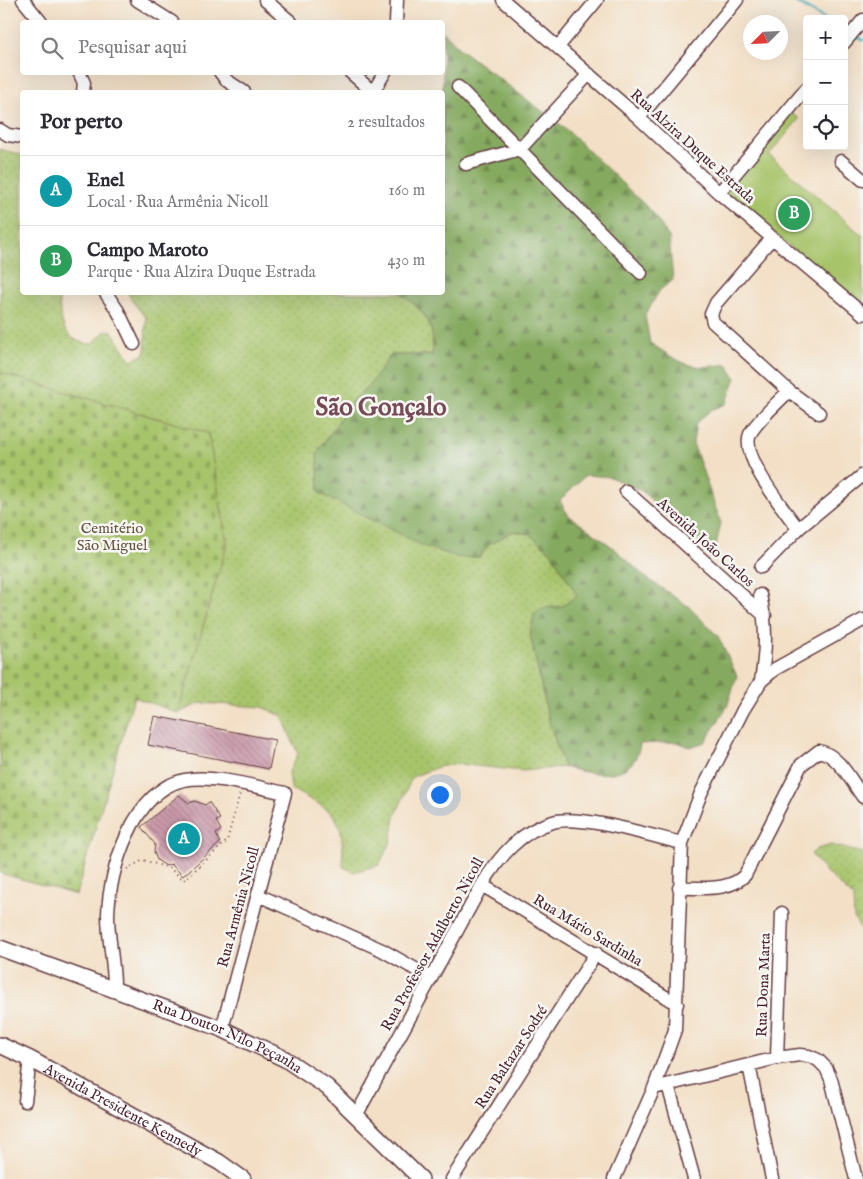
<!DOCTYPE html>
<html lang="pt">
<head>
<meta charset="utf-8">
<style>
	body { margin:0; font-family:"IM FELL English",serif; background:#f7f7f7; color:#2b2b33 }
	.controls { position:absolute; right:15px; top:15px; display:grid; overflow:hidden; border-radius:5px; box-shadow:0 5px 20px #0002 }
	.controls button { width:45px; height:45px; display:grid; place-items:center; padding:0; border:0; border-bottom:1px solid #e1e1e2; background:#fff; color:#2b2b33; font:25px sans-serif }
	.compass { position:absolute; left:743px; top:15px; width:45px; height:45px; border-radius:50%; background:#fff; box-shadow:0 5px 20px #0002; rotate:246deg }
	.you { position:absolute; left:439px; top:794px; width:18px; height:18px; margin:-12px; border:4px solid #fff; border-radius:50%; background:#1a73e8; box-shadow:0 0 0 8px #1a73e833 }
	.badge { display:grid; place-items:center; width:32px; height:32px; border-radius:50%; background:#c8321e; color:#fff; font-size:16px; font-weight:700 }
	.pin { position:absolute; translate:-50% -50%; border:2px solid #fff; box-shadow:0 1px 5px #0006 }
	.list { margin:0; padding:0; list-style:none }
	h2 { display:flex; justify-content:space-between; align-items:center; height:65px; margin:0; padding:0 20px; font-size:21px }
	h2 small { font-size:16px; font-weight:400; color:#7c7c81 }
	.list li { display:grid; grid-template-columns:32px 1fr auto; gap:15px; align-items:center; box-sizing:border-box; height:70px; padding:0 20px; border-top:1px solid #e1e1e2 }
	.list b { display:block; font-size:19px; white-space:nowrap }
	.list p { margin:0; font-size:16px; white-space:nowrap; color:#7c7c81 }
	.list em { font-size:16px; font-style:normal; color:#7c7c81 }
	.icon { flex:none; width:28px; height:28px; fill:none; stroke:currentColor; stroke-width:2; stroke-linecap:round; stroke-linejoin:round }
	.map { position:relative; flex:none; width:863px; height:1179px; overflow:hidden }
	.search { position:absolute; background:#fff; box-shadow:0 5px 20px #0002; left:20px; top:20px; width:425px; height:55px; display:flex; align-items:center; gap:12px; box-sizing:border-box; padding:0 18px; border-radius:5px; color:#7c7c81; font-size:19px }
	.panel { position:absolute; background:#fff; box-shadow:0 5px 20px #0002; left:20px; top:90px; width:425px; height:205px; border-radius:5px }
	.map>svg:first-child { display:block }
	.grass { fill:url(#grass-dots); stroke:#78724b }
	.forest { fill:url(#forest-firs); stroke:#686445 }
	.cemetery { fill:url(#cemetery-stones); stroke:#78724b }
	.park { fill:#a7c46b; stroke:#78724b }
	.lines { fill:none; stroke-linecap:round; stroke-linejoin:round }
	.stream { stroke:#3aaab7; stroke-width:3 }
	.building { fill:url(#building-back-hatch) }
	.minor-casing { stroke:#633c42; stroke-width:15 }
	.major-casing { stroke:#633c42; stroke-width:18 }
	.path { stroke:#633c42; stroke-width:2; stroke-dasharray:1 4; stroke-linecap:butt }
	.minor { stroke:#fff; stroke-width:12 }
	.major { stroke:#fff; stroke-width:15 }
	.labels { text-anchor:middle; stroke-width:5; stroke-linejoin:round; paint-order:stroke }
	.street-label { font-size:15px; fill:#4a1f2b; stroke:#f6f6f2 }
	.park-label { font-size:15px; fill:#66513e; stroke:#f6f6f2 }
	.town-label { font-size:25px; font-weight:bold; fill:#774a58; stroke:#f6f6f2 }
</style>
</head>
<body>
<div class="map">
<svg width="863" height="1179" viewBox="0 0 863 1179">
	<defs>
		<pattern id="grass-dots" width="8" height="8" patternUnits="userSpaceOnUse" patternTransform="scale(1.25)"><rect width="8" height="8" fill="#a7c46b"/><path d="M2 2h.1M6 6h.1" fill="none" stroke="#91a85d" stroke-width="1.8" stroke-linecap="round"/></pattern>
		<pattern id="forest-firs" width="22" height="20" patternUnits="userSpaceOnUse" patternTransform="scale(1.25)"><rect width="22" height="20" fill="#85aa5f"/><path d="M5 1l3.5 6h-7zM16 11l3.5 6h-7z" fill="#6f8a4f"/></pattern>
		<pattern id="cemetery-stones" width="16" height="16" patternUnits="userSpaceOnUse" patternTransform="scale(1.25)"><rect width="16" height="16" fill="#a7c46b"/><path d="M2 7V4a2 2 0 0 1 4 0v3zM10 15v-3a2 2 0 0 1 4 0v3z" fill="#91a85d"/></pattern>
		<pattern id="building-back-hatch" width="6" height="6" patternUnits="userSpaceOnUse" patternTransform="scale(1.25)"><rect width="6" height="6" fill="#ca9aab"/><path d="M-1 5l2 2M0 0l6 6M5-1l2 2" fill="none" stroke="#a67d8b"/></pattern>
	</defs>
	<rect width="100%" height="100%" fill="#f6f6f2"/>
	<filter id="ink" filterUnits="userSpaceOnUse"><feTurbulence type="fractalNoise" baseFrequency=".02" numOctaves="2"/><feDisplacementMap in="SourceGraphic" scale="10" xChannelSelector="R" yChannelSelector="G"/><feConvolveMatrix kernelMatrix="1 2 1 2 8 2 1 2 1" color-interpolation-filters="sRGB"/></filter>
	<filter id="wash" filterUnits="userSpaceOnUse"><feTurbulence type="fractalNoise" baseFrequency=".0096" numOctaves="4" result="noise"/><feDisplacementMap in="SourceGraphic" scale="20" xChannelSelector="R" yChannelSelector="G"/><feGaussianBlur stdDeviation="1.12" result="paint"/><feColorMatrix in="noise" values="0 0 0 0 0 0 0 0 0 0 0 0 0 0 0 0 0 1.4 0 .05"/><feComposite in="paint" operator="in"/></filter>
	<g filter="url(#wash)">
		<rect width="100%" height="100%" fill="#f3dfc5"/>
		<path class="grass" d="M0 149 22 155V292L58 293C61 318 60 342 92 344L104 332 111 330 131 360 145 354 146 318 133 302 128 293H400C424 311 436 324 432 355H391L367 388 352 401 317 453 364 517 480 557 487 546 513 531 529 534 551 552 577 595 563 606 544 608 530 634 549 722 564 767 522 771 458 764 438 767 412 777 395 817 391 842 379 865 354 872 343 867C343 812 337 814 291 789L289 772 298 754 282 716 262 707 201 703 178 713 227 543 208 433 0 373Z
			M831 845 863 853V934L854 918 853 897 825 871 811 854 817 849Z"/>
		<path class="forest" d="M443 31 460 49 566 129 652 212 669 237 673 280 660 290 645 315 650 343C682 363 688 371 727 364L736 378 726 404 711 410 696 423 693 443 721 523 714 554 686 533 642 491 610 477 586 475 560 501 568 515 614 548 645 577 688 606 718 636 737 676 727 707 705 742 690 747 677 742 640 744C635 783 592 775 564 767L549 722 530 634 534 614 544 608 563 606 577 595 551 552 529 534 513 531 487 546 480 557 461 558 425 547 319 493 317 453 352 401 367 388 391 355H432C436 323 424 311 400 293L442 292Z"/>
		<path class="cemetery" d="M0 373 208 433 227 543 178 713 134 697 76 895 0 873Z"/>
		<path class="park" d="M790 112 799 119 769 155 863 236V308L725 192Z"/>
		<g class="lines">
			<path class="stream" d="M792 0 825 19
				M855 36 863 40"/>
		</g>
		<g id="blocks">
			<path class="building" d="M154 716 275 740 269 769 148 745Z
				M179 795 189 803 195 801 205 805 209 802 220 819 216 821 221 830 216 834 220 843 183 876 171 864 166 866 157 860 154 852 155 844 141 827Z"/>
		</g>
	</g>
	<g filter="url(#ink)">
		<use href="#blocks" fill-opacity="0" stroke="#633c42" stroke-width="1"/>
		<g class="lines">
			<defs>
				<path id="minor" d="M23 0 41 22
					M137 0 172 22
					M265 0 291 22
					M503 0 639 118 719 193 863 314
					M396 22 397 0
					M844 43 863 20
					M558 47 597 0
					M79 72 84 83 83 92
					M220 72 226 80 244 92
					M350 72 373 92
					M458 87 641 273
					M373 92 385 72
					M639 118 737 0
					M0 130 8 135 22 137
					M841 161 863 180
					M466 164 520 149 589 74
					M719 193 807 88
					M772 238 716 303 711 314 713 322 789 391 819 413
					M105 292 118 311 134 344
					M789 391C779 401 755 423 750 434 740 457 785 510 798 529
					M626 491 765 616
					M761 567 798 529 863 475
					M760 595C767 625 766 651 761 681
					M482 885 677 1004
					M679 888C701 887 729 892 745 875L801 765 819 751C839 755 851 781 863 797
					M258 895 382 950 431 978
					M114 991C115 966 108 941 108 915 109 870 133 791 184 780 213 774 256 787 285 793L222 1029
					M777 1058 782 913
					M749 1065 772 1179
					M668 1085 694 1179
					M654 1088 777 1058 800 1055 809 1056 818 1060 826 1068 831 1079 856 1179
					M25 1101 30 1059
					M357 1114 482 885C499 857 520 831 553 822 580 814 652 836 682 843
					M452 1179 596 953
					M614 1179 654 1088 675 1030 682 843 701 793 743 710 761 681 775 669 863 620"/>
				<g id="major">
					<path id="s1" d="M0 948 222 1029 285 1059 327 1087 421 1179"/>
					<path id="s2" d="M0 1045 30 1059 219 1162 243 1179"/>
				</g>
			</defs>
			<use href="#minor" class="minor-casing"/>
			<use href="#major" class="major-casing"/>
			<path class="path" d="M127 869 143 860 169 868 184 880 227 841 240 793"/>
			<use href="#minor" class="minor"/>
			<use href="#major" class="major"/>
		</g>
	</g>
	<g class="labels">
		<g class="street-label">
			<text transform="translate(693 146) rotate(42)" y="5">Rua Alzira Duque Estrada</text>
			<text transform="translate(706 542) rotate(42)" y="5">Avenida João Carlos</text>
			<text transform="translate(238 907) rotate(-75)" y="5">Rua Armênia Nicoll</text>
			<text transform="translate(588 930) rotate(31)" y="5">Rua Mário Sardinha</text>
			<text transform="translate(432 944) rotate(-61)" y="5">Rua Professor Adalberto Nicoll</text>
			<text transform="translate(763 985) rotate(-88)" y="5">Rua Dona Marta</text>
			<text dy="5" stroke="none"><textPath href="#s1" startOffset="244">Rua Doutor Nilo Peçanha</textPath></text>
			<text transform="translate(511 1057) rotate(-57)" y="5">Rua Baltazar Sodré</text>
			<text dy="5" stroke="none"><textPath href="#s2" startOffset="139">Avenida Presidente Kennedy</textPath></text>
		</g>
		<g class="park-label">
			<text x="112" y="533">Cemitério<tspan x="112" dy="17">São Miguel</tspan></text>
		</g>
		<g class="town-label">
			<text x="381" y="415">São Gonçalo</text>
		</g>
	</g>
</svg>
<div class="controls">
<button>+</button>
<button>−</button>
<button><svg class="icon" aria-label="locate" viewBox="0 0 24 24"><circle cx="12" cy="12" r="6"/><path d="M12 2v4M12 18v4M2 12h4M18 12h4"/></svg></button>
</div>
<svg class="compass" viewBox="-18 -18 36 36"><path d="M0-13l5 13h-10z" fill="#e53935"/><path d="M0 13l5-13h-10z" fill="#7c7c81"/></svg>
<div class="you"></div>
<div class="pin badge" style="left:184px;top:839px;background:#0f9aa8">A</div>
<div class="pin badge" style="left:794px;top:214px;background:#2e9e5b">B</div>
<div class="search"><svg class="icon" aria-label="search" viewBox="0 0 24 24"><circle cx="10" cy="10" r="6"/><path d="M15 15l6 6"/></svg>Pesquisar aqui</div>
<section class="panel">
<h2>Por perto<small>2 resultados</small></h2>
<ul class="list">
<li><span class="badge" style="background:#0f9aa8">A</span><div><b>Enel</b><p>Local · Rua Armênia Nicoll</p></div><em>160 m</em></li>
<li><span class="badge" style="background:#2e9e5b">B</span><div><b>Campo Maroto</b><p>Parque · Rua Alzira Duque Estrada</p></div><em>430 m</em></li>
</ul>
</section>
</div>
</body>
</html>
